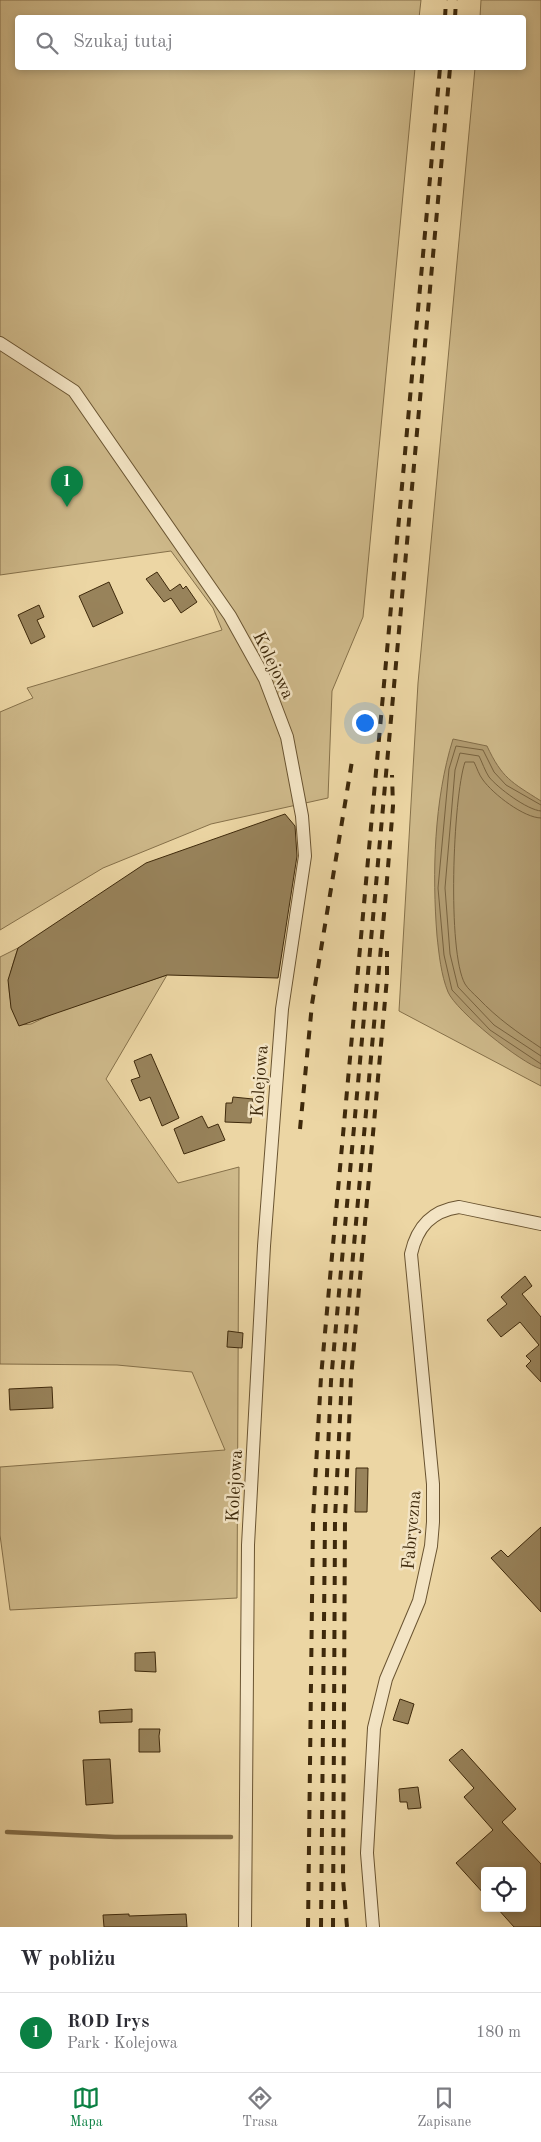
<!DOCTYPE html>
<html lang="pl">
<head>
<meta charset="utf-8">
<style>
	body { margin:0; font-family:"Old Standard TT",serif; background:#f7f7f7; color:#2b2b33 }
	.controls { position:absolute; right:15px; bottom:15px; display:grid; overflow:hidden; border-radius:5px; box-shadow:0 2px 8px #0003 }
	.controls button { width:45px; height:45px; display:grid; place-items:center; padding:0; border:0; border-bottom:1px solid #e1e1e2; background:#fff; color:#2b2b33; font:25px sans-serif }
	.you { position:absolute; left:364px; top:722px; width:18px; height:18px; margin:-12px; border:4px solid #fff; border-radius:50%; background:#1a73e8; box-shadow:0 0 0 8px #1a73e833 }
	.badge { display:grid; place-items:center; width:32px; height:32px; border-radius:50%; background:#0b8043; color:#fff; font-size:16px; font-weight:700 }
	.pin { position:absolute; translate:-50% -41px; filter:drop-shadow(0 1px 2px #0008) }
	.pin::after { content:''; position:absolute; top:26px; width:18px; height:15px; background:inherit; clip-path:polygon(0 0,100% 0,50% 100%) }
	.list { margin:0; padding:0; list-style:none }
	h2 { display:flex; justify-content:space-between; align-items:center; height:65px; margin:0; padding:0 20px; font-size:21px }
	h2 small { font-size:16px; font-weight:400; color:#7c7c81 }
	.list li { display:grid; grid-template-columns:32px 1fr auto; gap:15px; align-items:center; box-sizing:border-box; height:80px; padding:0 20px; border-top:1px solid #e1e1e2 }
	.list b { display:block; font-size:19px; white-space:nowrap }
	.list p { margin:0; font-size:16px; white-space:nowrap; color:#7c7c81 }
	.list em { font-size:16px; font-style:normal; color:#7c7c81 }
	.icon { flex:none; width:28px; height:28px; fill:none; stroke:currentColor; stroke-width:2; stroke-linecap:round; stroke-linejoin:round }
	.map { position:relative; flex:none; width:541px; height:1927px; overflow:hidden }
	.search { position:absolute; background:#fff; box-shadow:0 2px 8px #0003; left:15px; right:15px; top:15px; height:55px; display:flex; align-items:center; gap:12px; box-sizing:border-box; padding:0 18px; border-radius:5px; color:#7c7c81; font-size:19px }
	.sheet { height:145px; background:#fff }
	nav { display:flex; justify-content:space-around; align-items:center; box-sizing:border-box; height:70px; border-top:1px solid #e1e1e2; background:#fff; font-size:14px; color:#7c7c81 }
	nav a { display:grid; justify-items:center; gap:2px }
	nav .on { color:#0b8043 }
	.map>svg:first-child { display:block }
	.green { fill:#ceb98a; stroke:#86714a }
	.water { fill:#b19b70; stroke:#836d48 }
	.lines { fill:none; stroke-linecap:round; stroke-linejoin:round }
	.shore { stroke:#78623e; stroke-width:1 }
	.stream { stroke:#836d48; stroke-width:4.5 }
	.building { fill:#98835b; stroke:#3e290b }
	.street-casing { stroke:#6a5431; stroke-width:14 }
	.street { stroke:#f3e4c4; stroke-width:12 }
	.rail { stroke:#3e290b; stroke-width:4; stroke-dasharray:9 9; stroke-linecap:butt }
	.labels { text-anchor:middle; stroke-width:5; stroke-linejoin:round; paint-order:stroke }
	.street-label { font-size:18px; fill:#3e290b; stroke:#f3e4c4 }
</style>
</head>
<body>
<div class="map">
<svg width="541" height="1927" viewBox="0 0 541 1927">
	<rect width="100%" height="100%" fill="#ecd6a4"/>
	<filter id="stains"><feTurbulence type="fractalNoise" baseFrequency=".004" numOctaves="4"/><feColorMatrix values="0 0 0 0 .2 0 0 0 0 .09 0 0 0 0 .02 0 0 0 .5 -.17"/></filter>
	<radialGradient id="worn" r=".72"><stop offset=".6" stop-color="#630" stop-opacity="0"/><stop offset="1" stop-color="#630" stop-opacity=".3"/></radialGradient>
	<path class="green" d="M0 0H421L419 18H18V68H415L363 617 332 691 328 798 211 824 103 868 0 930V712L33 698 27 688 222 630 213 608 171 551 0 575Z
		M481 0H541V1086L399 1011 418 683 475 68H524V18L480 17Z
		M18 948C7 981 5 992 19 1025L31 1024 56 1012 167 975 106 1079 178 1183 239 1167 237 1598 10 1610 0 1535V1467L225 1450 192 1372 117 1365 0 1364V957Z"/>
	<path class="water" d="M453 739 487 746C502 778 511 782 541 801V1069C521 1063 456 1011 448 992 441 975 439 954 437 936 432 873 434 800 453 739Z"/>
	<g class="lines">
		<path class="shore" d="M541 805 506 785 494 772 483 750 456 746 449 769 438 888 444 955 452 990 490 1030 541 1064
			M541 811C527 810 498 788 489 777 485 771 482 762 479 756L460 753 455 770 445 888 450 954 458 987 494 1025 541 1056
			M541 818C524 818 493 794 483 780 479 775 477 768 474 762H465C453 798 447 952 465 984 468 989 474 994 478 998 498 1019 517 1032 541 1048"/>
		<path class="stream" d="M7 1832 115 1837H231"/>
	</g>
	<path class="building" d="M157 572 170 591 180 584 183 589 186 586 197 602 181 613 171 598 164 602 146 579Z
		M109 582 123 613 93 627 79 596Z
		M39 605 44 617 37 620 45 637 31 644 18 615Z
		M285 814 295 826 297 856 278 978 167 975 19 1026 11 1008 8 980 18 948 146 863Z
		M151 1054 179 1118 162 1126 150 1097 140 1101 131 1080 140 1077 134 1061Z
		M233 1097 253 1099 251 1123 225 1122 226 1103H232Z
		M202 1116 208 1128 218 1124 225 1140 184 1154 174 1129Z
		M525 1276 532 1286 522 1294 541 1317V1382L526 1366 531 1361 526 1356 539 1345 520 1322 501 1337 487 1320 507 1304 501 1297Z
		M228 1331 243 1333 242 1348 227 1347Z
		M52 1387 53 1408 10 1410 9 1389Z
		M356 1468H368L367 1512H355Z
		M541 1527V1612L491 1558 501 1550 508 1557Z
		M155 1652 156 1672 135 1671V1653Z
		M400 1699 414 1704 408 1724 393 1720Z
		M132 1709V1722L100 1723 99 1711Z
		M139 1729H160L159 1736 160 1752H139Z
		M462 1749 516 1809 502 1822 541 1864V1927H514L497 1908H522V1871H485V1895L456 1863 493 1830 464 1797 474 1788 449 1760Z
		M110 1759 113 1803 86 1805 83 1760Z
		M418 1787 421 1808 408 1809 407 1802H400L399 1789Z
		M129 1914V1916L186 1914 187 1927H104L103 1915Z"/>
	<g class="lines">
		<defs>
			<path id="street" d="M0 343 74 391 230 616 265 679 287 737 302 816 305 856 282 1009 264 1246 248 1545 245 1927
				M373 1927 367 1853 374 1728 386 1679 419 1601 431 1546 433 1522V1484L411 1254C417 1227 431 1211 459 1207L541 1224"/>
		</defs>
		<use href="#street" class="street-casing"/>
		<use href="#street" class="street"/>
		<path class="rail" d="M445 18 446 0
			M455 18 456 0
			M300 1129 312 1004 353 755
			M308 1927 313 1520 321 1377 440 68
			M321 1927 325 1520 331 1381 450 68
			M333 1927 335 1519 342 1377 386 892 393 806 392 775
			M347 1927 343 1879 345 1519 351 1378 387 978V951"/>
	</g>
	<g class="labels">
		<g class="street-label">
			<text transform="translate(274 665) rotate(64)" y="6">Kolejowa</text>
			<text transform="translate(259 1081) rotate(-86)" y="6">Kolejowa</text>
			<text transform="translate(234 1486) rotate(-87)" y="6">Kolejowa</text>
			<text transform="translate(411 1530) rotate(-85)" y="6">Fabryczna</text>
		</g>
	</g>
	<rect width="100%" height="100%" filter="url(#stains)"/>
	<rect width="100%" height="100%" fill="url(#worn)"/>
</svg>
<div class="controls">
<button><svg class="icon" aria-label="locate" viewBox="0 0 24 24"><circle cx="12" cy="12" r="6"/><path d="M12 2v4M12 18v4M2 12h4M18 12h4"/></svg></button>
</div>
<div class="you"></div>
<div class="pin badge" style="left:67px;top:507px">1</div>
<div class="search"><svg class="icon" aria-label="search" viewBox="0 0 24 24"><circle cx="10" cy="10" r="6"/><path d="M15 15l6 6"/></svg>Szukaj tutaj</div>
</div>
<section class="sheet">
<h2>W pobliżu<small></small></h2>
<ul class="list">
<li><span class="badge">1</span><div><b>ROD Irys</b><p>Park · Kolejowa</p></div><em>180 m</em></li>
</ul>
</section>
<nav>
<a class="on"><svg class="icon" aria-label="map" viewBox="0 0 24 24"><path d="M3 6l6-2 6 2 6-2v14l-6 2-6-2-6 2zM9 4v14M15 6v14"/></svg>Mapa</a>
<a><svg class="icon" aria-label="directions" viewBox="0 0 24 24"><path d="M12 3l9 9-9 9-9-9zM9 14v-3h6M13 9l2 2-2 2"/></svg>Trasa</a>
<a><svg class="icon" aria-label="saved" viewBox="0 0 24 24"><path d="M7 4h10v16l-5-4-5 4z"/></svg>Zapisane</a>
</nav>
</body>
</html>
